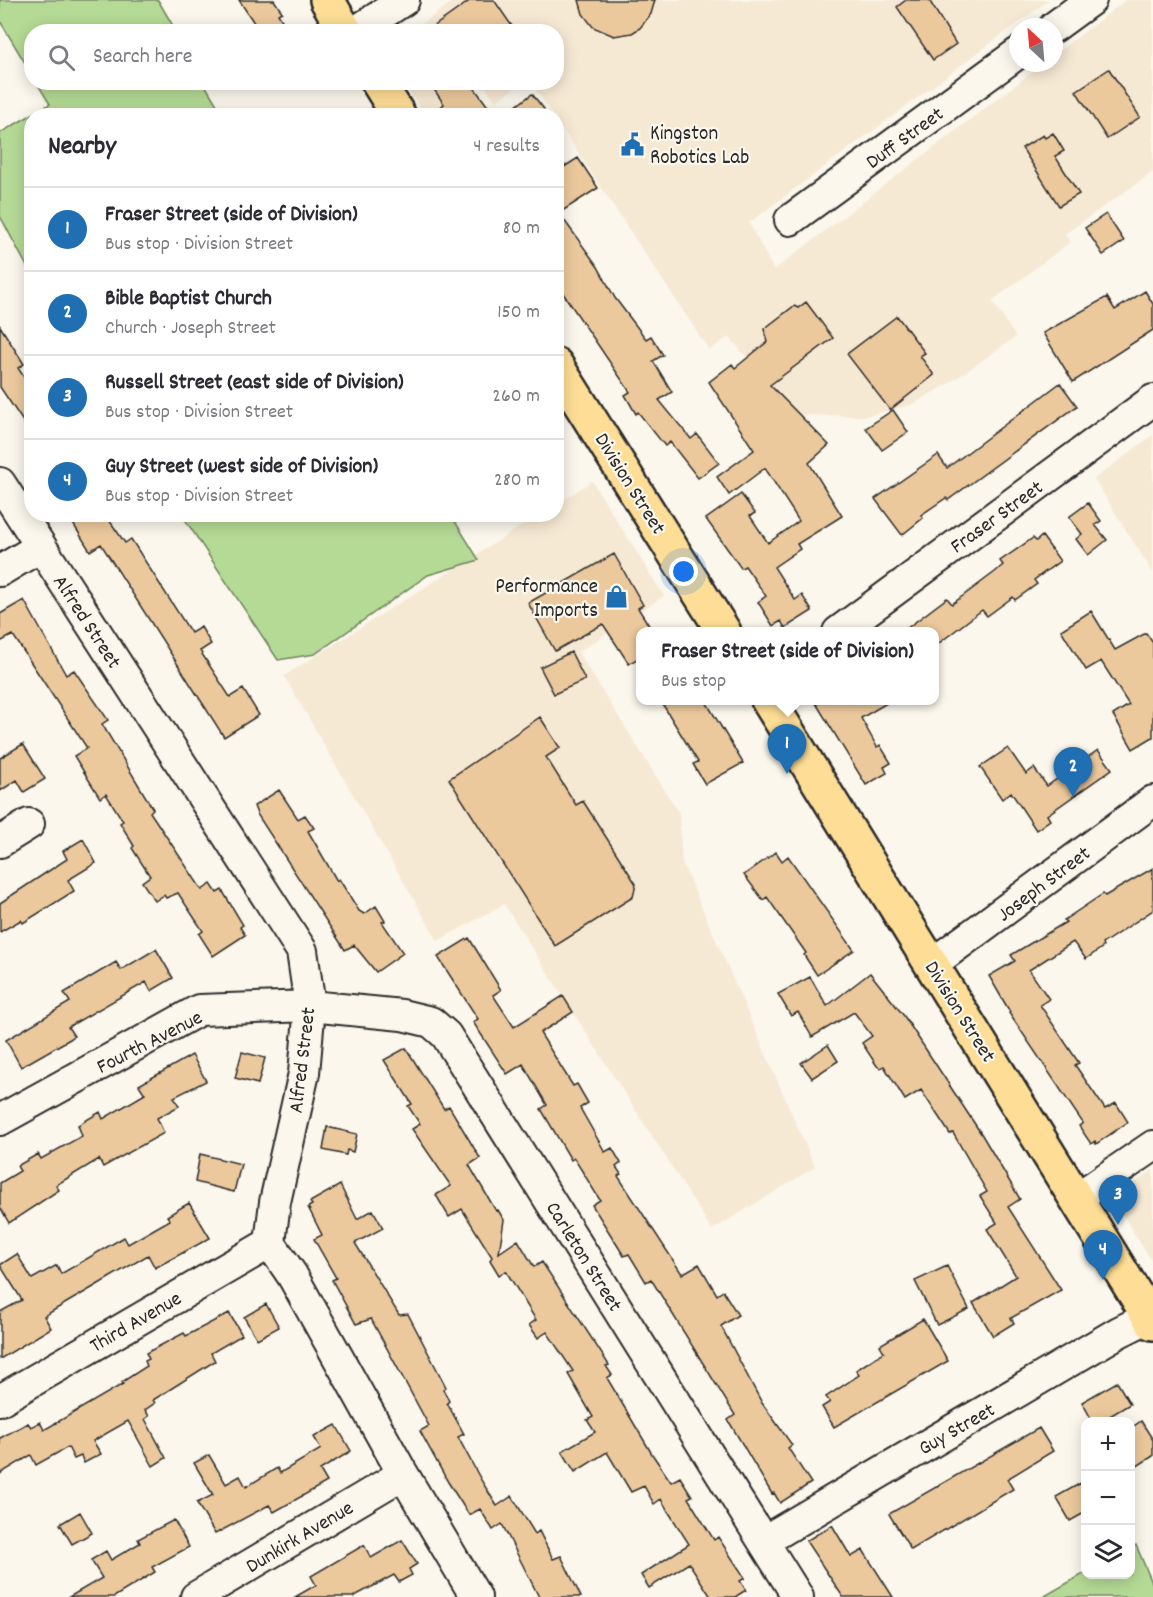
<!DOCTYPE html>
<html lang="en">
<head>
<meta charset="utf-8">
<style>
	body { margin:0; font-family:Dekko,sans-serif; background:#f7f7f7; color:#2b2b33 }
	.controls { position:absolute; right:18px; bottom:18px; display:grid; overflow:hidden; border-radius:12px; box-shadow:0 3px 15px #0003 }
	.controls button { width:54px; height:54px; display:grid; place-items:center; padding:0; border:0; border-bottom:2px solid #e1e1e2; background:#fff; color:#2b2b33; font:30px sans-serif }
	.compass { position:absolute; left:1009px; top:18px; width:54px; height:54px; border-radius:50%; background:#fff; box-shadow:0 3px 15px #0003; rotate:334deg }
	.you { position:absolute; left:684px; top:572px; width:21px; height:21px; margin:-15px; border:4px solid #fff; border-radius:50%; background:#1a73e8; box-shadow:0 0 0 9px #1a73e833 }
	.badge { display:grid; place-items:center; width:39px; height:39px; border-radius:50%; background:#1f6fb2; color:#fff; font-size:20px; font-weight:700 }
	.pin { position:absolute; translate:-50% -50px; filter:drop-shadow(0 2px 3px #0008) }
	.pin::after { content:''; position:absolute; top:32px; width:21px; height:18px; background:inherit; clip-path:polygon(0 0,100% 0,50% 100%) }
	.popup { position:absolute; left:636px; top:627px; width:303px; height:78px; box-sizing:border-box; display:grid; place-content:center; border-radius:12px; background:#fff; filter:drop-shadow(0 2px 4px #0005); font-size:20px; white-space:nowrap; color:#7c7c81 }
	.popup b { font-size:22px; color:#2b2b33 }
	.popup::after { content:''; position:absolute; left:50%; top:100%; margin-left:-12px; border:12px solid transparent; border-top-color:#fff }
	.list { margin:0; padding:0; list-style:none }
	h2 { display:flex; justify-content:space-between; align-items:center; height:78px; margin:0; padding:0 24px; font-size:26px }
	h2 small { font-size:20px; font-weight:400; color:#7c7c81 }
	.list li { display:grid; grid-template-columns:39px 1fr auto; gap:18px; align-items:center; box-sizing:border-box; height:84px; padding:0 24px; border-top:2px solid #e1e1e2 }
	.list b { display:block; font-size:22px; white-space:nowrap }
	.list p { margin:0; font-size:20px; white-space:nowrap; color:#7c7c81 }
	.list em { font-size:20px; font-style:normal; color:#7c7c81 }
	.icon { flex:none; width:33px; height:33px; fill:none; stroke:currentColor; stroke-width:2; stroke-linecap:round; stroke-linejoin:round }
	.map { position:relative; flex:none; width:1153px; height:1597px; overflow:hidden }
	.search { position:absolute; background:#fff; box-shadow:0 3px 15px #0003; left:24px; top:24px; width:540px; height:66px; display:flex; align-items:center; gap:15px; box-sizing:border-box; padding:0 21px; border-radius:24px; color:#7c7c81; font-size:22px }
	.panel { position:absolute; background:#fff; box-shadow:0 3px 15px #0003; left:24px; top:108px; width:540px; height:414px; border-radius:24px }
	.map>svg:first-child { display:block }
	.built { fill:#f6e9d4 }
	.green { fill:#b5da95; stroke:#708260; stroke-width:1.5 }
	.building { fill:#ecc99d; stroke:#2b2b2b; stroke-width:1.5 }
	.lines { fill:none; stroke-linecap:round; stroke-linejoin:round }
	.minor-casing { stroke:#2b2b2b; stroke-width:34 }
	.major-casing { stroke:#2b2b2b; stroke-width:38 }
	.minor { stroke:#fbf7ec; stroke-width:30 }
	.major { stroke:#fedd96; stroke-width:33 }
	.labels { text-anchor:middle; stroke-width:4.5; stroke-linejoin:round; paint-order:stroke }
	.poi-label { font-size:21px; fill:#2b2b2b; stroke:#fbf7ec; text-anchor:start }
	.street-label { font-size:21px; fill:#2b2b2b; stroke:#fbf7ec }
</style>
</head>
<body>
<div class="map">
<svg width="1153" height="1597" viewBox="0 0 1153 1597">
	<rect width="100%" height="100%" fill="#fbf7ec"/>
	<filter id="ink" filterUnits="userSpaceOnUse"><feTurbulence type="fractalNoise" baseFrequency=".0167" numOctaves="2"/><feDisplacementMap in="SourceGraphic" scale="12" xChannelSelector="R" yChannelSelector="G"/><feConvolveMatrix kernelMatrix="1 2 1 2 8 2 1 2 1" color-interpolation-filters="sRGB"/></filter>
	<g filter="url(#ink)">
		<path class="built" d="M455 0H1049L749 223 774 270 1044 63H1054V55L1126 0H1153V172L1065 234 1070 242 992 301 1016 337 948 384 911 405 865 416 797 415 729 337 709 350 557 121 556 116 553 115 531 83 556 82V32H410Z
			M403 83H471L425 115Z
			M482 83H521L496 101Z
			M1153 435V573L1094 479Z
			M592 481 664 596 578 652 679 813 682 862 815 1167 712 1230 504 904 438 941 284 676 539 515 556 514 557 504Z
			M1153 1170V1263L1112 1198Z"/>
		<path class="green" d="M0 0H158L176 31 32 32 31 73 0 21Z
			M37 83H204L223 115 32 116 31 274 0 216V133L50 104Z
			M182 515H451L479 560 428 575 315 654 278 660Z
			M1136 1545 1153 1585V1597H1043L1085 1573 1130 1574 1131 1548Z"/>
		<path class="building" d="M239 0H274L282 12 278 14 289 32H260Z
			M471 0H494L516 32H426Z
			M579 0H655L651 14 640 28 632 33 614 36 593 27 583 14Z
			M906 0H929L956 44 933 60 897 7Z
			M1109 69 1140 117 1107 139 1076 91Z
			M429 82H470L495 116H429L444 104Z
			M532 94 544 109 536 116H503Z
			M1053 133 1064 151 1055 156 1079 194 1059 206 1022 148 1043 135 1045 138Z
			M578 158 598 188 559 213 598 267 615 298 646 339 651 336 663 355 653 361 672 392 659 400 691 439 697 434 719 463 698 478 670 442 665 446 638 412 636 414 625 395 630 392 556 283V172Z
			M1106 214 1124 241 1103 255 1085 228Z
			M1145 291 1153 304V330L1073 382 1043 333 1107 297 1115 310Z
			M806 302 833 338 770 385 829 445 809 463 842 516 797 544 800 549 774 567 795 600 802 595 812 611 785 628 781 621 773 626 758 602 766 596 745 566 741 568 706 519 741 494 755 513 750 516 768 543 799 521 765 468 729 495 717 477 754 450 709 382 732 364 735 368 767 342 764 329 794 306 798 308Z
			M897 316 925 353 920 356 934 375 890 410 847 354Z
			M0 326 24 364 18 368 32 389V435L0 387Z
			M1060 383 1077 406 948 500 946 498 921 515 923 518 902 535 875 499 938 455 947 468Z
			M893 410 908 432 882 450 866 428Z
			M1088 503 1101 521 1095 525 1107 540 1088 555 1076 539 1082 534 1069 517Z
			M67 514H105L125 543 131 539 191 633 201 627 211 644 200 651 230 697 243 689 259 715 224 737 101 544 90 551Z
			M1042 536 1060 561 1034 580 1037 584 1015 600 1013 597 987 616 982 610 934 647V632H902L947 598 952 604 995 572 1003 565 1000 561 1033 538 1036 541Z
			M614 554 643 605 638 608 653 632H640V657L629 664 603 624 555 651 528 603Z
			M24 600 66 675 74 670 108 720 102 724 153 809 150 812 202 890 211 884 217 893 222 890 243 925 240 927 245 935 213 956 199 934 203 931 178 893 166 898 164 895 155 901 142 882 150 876 132 848 134 846 120 823 123 821 106 794 100 798 74 756 87 748 13 635 0 642V614Z
			M1091 611 1115 650 1146 633 1153 643V737L1133 749 1113 715 1129 705 1101 661 1086 670 1061 630Z
			M571 652 585 680 554 694 540 667Z
			M660 700H705L743 763 705 784 693 764 698 762Z
			M814 700H892L861 718 877 747 880 745 891 763 884 767 887 773 866 785Z
			M540 717 560 748 546 757 576 805 583 801 636 884 633 897 555 946 449 779Z
			M23 744 45 779 24 792 17 780 0 791V758Z
			M1008 748 1026 774 1034 768 1047 786 1098 750 1112 769 1047 815 1050 820 1036 830 1011 792 1002 799 980 767Z
			M279 790 298 819 305 815 314 828 308 831 337 881 339 879 359 911 364 914 376 906 385 921 382 922 403 953 376 972 354 945 345 950 257 814 254 806Z
			M83 839 96 863 68 880 74 891 23 923 21 920 0 932V903L67 859 63 851Z
			M776 852 782 861 788 856 854 950 817 975 804 955 806 953 767 897 763 900 744 875Z
			M1153 868V910L1102 944 1103 947 1086 959 1073 942 1029 970 1049 999 1040 1005 1079 1063 1075 1065 1105 1109 1116 1103 1128 1122 1096 1144 1095 1141 1091 1144 1079 1126 1083 1123 1009 1013 1010 1012 989 976 1015 961 1011 955 1066 922 1064 920 1103 894 1105 896Z
			M469 938 501 990 493 995 514 1027 563 996 573 1012 540 1033 573 1086 577 1084 588 1103 580 1108 605 1152 612 1148 621 1163 616 1167 621 1174 618 1176 682 1274 699 1264 717 1295 723 1291 738 1315 721 1326 762 1403 792 1445 788 1448 811 1483 780 1503 774 1493 772 1494 728 1420 735 1415 651 1279 646 1282 629 1254 624 1256 592 1205 600 1200 574 1158 571 1160 541 1109 547 1105 523 1064 507 1074 473 1022 478 1019 438 957Z
			M156 949 173 978 151 991 146 982 68 1027 74 1036 70 1039 21 1067 6 1040 70 1002 64 993 116 962 121 970Z
			M870 973 904 1016 982 1135 1020 1199 1008 1207 1061 1290 1011 1318 1014 1323 993 1336 973 1303 1016 1276 987 1229 997 1223 980 1196 987 1192 953 1133 950 1134 921 1090 905 1100 884 1066 880 1068 877 1066 862 1043 872 1036 854 1012 812 1037 798 1012 791 1016 778 994 810 977 827 1006Z
			M828 1045 838 1061 812 1078 801 1063Z
			M406 1048 444 1109 449 1106 480 1158 469 1165 496 1211 498 1210 504 1220 499 1253 518 1240 534 1267 542 1262 609 1365 606 1366 612 1375 607 1378 652 1454 671 1482 680 1477 692 1496 688 1498 714 1540 718 1537 745 1578 740 1581 746 1590 735 1597H711L689 1563 649 1588 641 1575 689 1544 668 1511 661 1499 654 1504 644 1486 631 1492 607 1452 575 1472 562 1451 595 1432 587 1420 593 1417 568 1374 573 1371 547 1332 538 1338 529 1325 536 1320 506 1271 499 1275 490 1260 492 1257 462 1209 449 1217 436 1195 451 1186 412 1129 420 1124 408 1106 412 1104 384 1060Z
			M242 1052 265 1058 258 1084 235 1078Z
			M192 1055 206 1081 174 1097 179 1106 157 1118 164 1133 103 1167 99 1159 56 1185 59 1190 9 1223 0 1207V1183L20 1171 17 1166 38 1154 41 1159 82 1136 78 1125 100 1112 103 1119 145 1094 139 1085Z
			M327 1127 357 1134 353 1152 347 1150 346 1155 323 1150Z
			M200 1154 241 1164 234 1192 195 1182Z
			M340 1185 357 1219 373 1210 383 1228 355 1243 399 1315 408 1314 446 1387 443 1389 449 1401 447 1403 464 1434 458 1437 481 1480 497 1506 512 1496 535 1534 539 1531 553 1559 561 1556 581 1597H539L502 1524 493 1530 480 1509 469 1515 448 1482 420 1431 429 1426 371 1319 356 1324 332 1280 336 1278 314 1239 322 1235 308 1207 312 1205 310 1202Z
			M189 1203 210 1238 155 1268 148 1255 97 1285 44 1316 51 1328 0 1359V1312L22 1300 0 1265 17 1254 32 1279 57 1265 61 1274 124 1237 128 1244 170 1220 167 1216Z
			M947 1266 969 1309 937 1325 915 1281Z
			M266 1304 279 1327 257 1339 244 1317Z
			M229 1313 242 1335 211 1353 215 1361 153 1400 155 1403 145 1410 149 1416 145 1419 166 1458 153 1466 128 1421 93 1441 101 1454 84 1463 81 1456 74 1459 68 1447 36 1465 31 1455 0 1474V1438L28 1423 31 1427 40 1422 44 1430 123 1384 122 1382 147 1366 145 1361 149 1359 146 1353 184 1333 186 1336Z
			M923 1319 948 1361 834 1427 822 1407 830 1402 826 1397 859 1375 856 1370 884 1352 880 1345Z
			M1117 1382 1130 1404 1100 1422H1093L1082 1402Z
			M1141 1421 1153 1440V1456L1131 1470V1428Z
			M336 1425 351 1451 320 1470 327 1482 274 1512 269 1505 215 1534 197 1503 213 1495 194 1463 209 1455 226 1484 240 1476 246 1487 277 1468 280 1473 321 1449 314 1437Z
			M1039 1428 1053 1451 1007 1479 1013 1489 911 1550 889 1514Z
			M1081 1483 1086 1491V1512L1070 1521 1056 1497Z
			M80 1512 92 1533 72 1544 60 1524Z
			M174 1520 189 1547 152 1567 155 1572 114 1597H69L102 1578 91 1560 106 1551 111 1560 140 1543 138 1539Z
			M832 1525 851 1557 863 1550 893 1597H843L806 1541Z
			M402 1540 417 1564 409 1569 412 1575 399 1582 394 1575 353 1597H295L316 1585 311 1576 364 1545 371 1558Z"/>
		<g class="lines">
			<defs>
				<path id="minor" d="M1054 27 1091 0
					M355 32 404 0
					M790 220 1018 53
					M0 483 302 951 310 1006 304 1073 275 1202 270 1243 292 1275 403 1474 476 1597
					M0 571 40 547
					M838 632 1153 400
					M0 842 29 824
					M932 964 1153 801
					M0 1120 199 1010 310 1006 402 1015 431 1022 446 1035 798 1597
					M1077 1198 1153 1146
					M0 1400 270 1243
					M764 1541 1119 1332 1149 1317
					M196 1597 403 1474"/>
				<path id="major" d="M327 0 346 32
					M378 82 399 116
					M556 365 724 632
					M768 700 1153 1323"/>
			</defs>
			<use href="#minor" class="minor-casing"/>
			<use href="#major" class="major-casing"/>
			<use href="#minor" class="minor"/>
			<use href="#major" class="major"/>
		</g>
	</g>
	<defs>
		<symbol id="civic-bare" viewBox="-9 -9 18 18"><path d="M-.6-6.5H3V-4.5H.6V-3L4-1V1h2V6H-6V1h2V-1L-.6-3ZM-1.2 2.5V6h2.4V2.5Z" fill="#1f6fb2" stroke="#fbf7ec" stroke-width="2.5" paint-order="stroke"/></symbol>
		<symbol id="shop-bare" viewBox="-9 -9 18 18"><path d="M-5-2.5h2.3a2.7 3.5 0 0 1 5.4 0H5L5.5 6h-11ZM-1.5-2.5h3a1.5 2.3 0 0 0-3 0Z" fill="#1f6fb2" stroke="#fbf7ec" stroke-width="2.5" paint-order="stroke"/></symbol>
	</defs>
	<g fill-rule="evenodd">
		<use href="#civic-bare" x="616" y="128" width="33" height="33"/>
		<use href="#shop-bare" x="600" y="580" width="33" height="33"/>
	</g>
	<g class="labels">
		<g class="poi-label">
			<text x="650" y="139">Kingston<tspan x="650" dy="24">Robotics Lab</tspan></text>
			<text x="598" y="592" text-anchor="end">Performance<tspan x="598" dy="24">Imports</tspan></text>
		</g>
		<g class="street-label">
			<text transform="translate(904 137) rotate(-36)" y="7">Duff Street</text>
			<text transform="translate(631 483) rotate(58)" y="7">Division Street</text>
			<text transform="translate(996 516) rotate(-36)" y="7">Fraser Street</text>
			<text transform="translate(88 621) rotate(57)" y="7">Alfred Street</text>
			<text transform="translate(1043 883) rotate(-37)" y="7">Joseph Street</text>
			<text transform="translate(961 1011) rotate(58)" y="7">Division Street</text>
			<text transform="translate(149 1041) rotate(-27)" y="7">Fourth Avenue</text>
			<text transform="translate(301 1060) rotate(-83)" y="7">Alfred Street</text>
			<text transform="translate(585 1256) rotate(58)" y="7">Carleton Street</text>
			<text transform="translate(135 1321) rotate(-30)" y="7">Third Avenue</text>
			<text transform="translate(956 1428) rotate(-30)" y="7">Guy Street</text>
			<text transform="translate(299 1536) rotate(-31)" y="7">Dunkirk Avenue</text>
		</g>
	</g>
</svg>
<div class="controls">
<button>+</button>
<button>−</button>
<button><svg class="icon" aria-label="layers" viewBox="0 0 24 24"><path d="M12 4l9 5-9 5-9-5zM3 14l9 5 9-5"/></svg></button>
</div>
<svg class="compass" viewBox="-18 -18 36 36"><path d="M0-13l5 13h-10z" fill="#e53935"/><path d="M0 13l5-13h-10z" fill="#7c7c81"/></svg>
<div class="you"></div>
<div class="pin badge" style="left:787px;top:774px">1</div>
<div class="popup"><b>Fraser Street (side of Division)</b>Bus stop</div>
<div class="pin badge" style="left:1073px;top:797px">2</div>
<div class="pin badge" style="left:1118px;top:1225px">3</div>
<div class="pin badge" style="left:1103px;top:1280px">4</div>
<div class="search"><svg class="icon" aria-label="search" viewBox="0 0 24 24"><circle cx="10" cy="10" r="6"/><path d="M15 15l6 6"/></svg>Search here</div>
<section class="panel">
<h2>Nearby<small>4 results</small></h2>
<ul class="list">
<li><span class="badge">1</span><div><b>Fraser Street (side of Division)</b><p>Bus stop · Division Street</p></div><em>80 m</em></li>
<li><span class="badge">2</span><div><b>Bible Baptist Church</b><p>Church · Joseph Street</p></div><em>150 m</em></li>
<li><span class="badge">3</span><div><b>Russell Street (east side of Division)</b><p>Bus stop · Division Street</p></div><em>260 m</em></li>
<li><span class="badge">4</span><div><b>Guy Street (west side of Division)</b><p>Bus stop · Division Street</p></div><em>280 m</em></li>
</ul>
</section>
</div>
</body>
</html>
